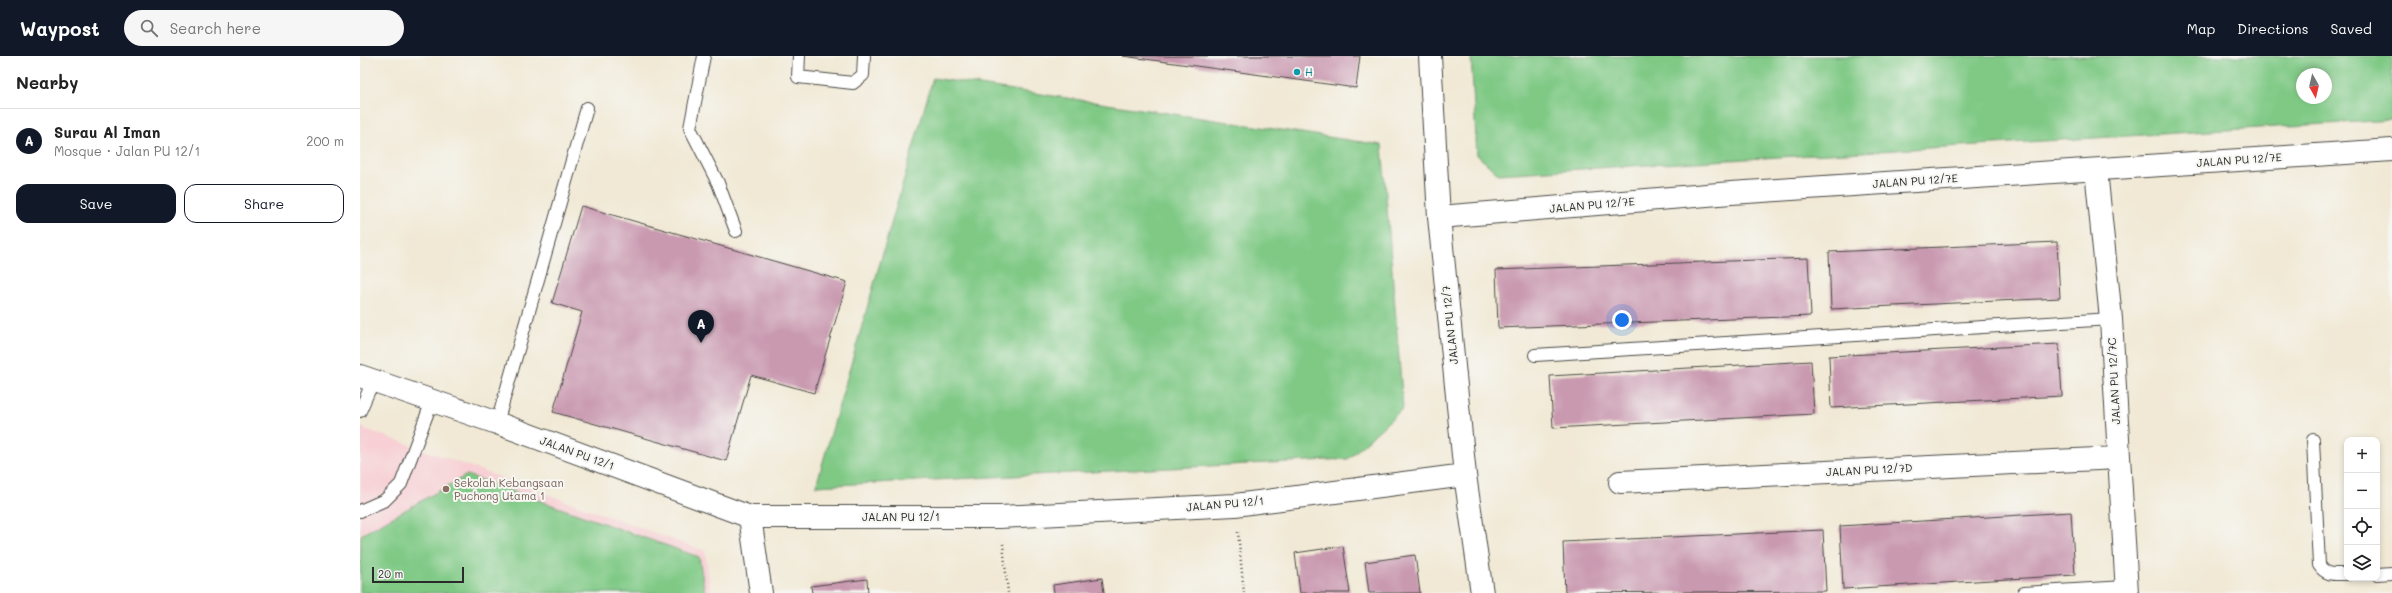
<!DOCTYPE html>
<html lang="en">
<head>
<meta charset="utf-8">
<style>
	body { margin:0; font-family:Mali,sans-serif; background:#f6f6f6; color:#222 }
	.controls { position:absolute; right:12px; bottom:12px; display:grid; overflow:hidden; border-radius:8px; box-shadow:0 2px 6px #0003 }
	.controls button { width:36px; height:36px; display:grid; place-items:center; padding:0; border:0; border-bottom:1px solid #e0e0e0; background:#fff; color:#222; font:20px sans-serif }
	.compass { position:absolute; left:1936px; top:12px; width:36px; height:36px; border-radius:50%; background:#fff; box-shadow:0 2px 6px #0003; rotate:172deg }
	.scale { position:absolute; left:12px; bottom:10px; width:92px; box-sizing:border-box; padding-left:4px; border:2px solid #2b2b2b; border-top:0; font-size:11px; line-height:14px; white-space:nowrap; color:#2b2b2b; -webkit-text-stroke:3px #f6f6f2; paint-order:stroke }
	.you { position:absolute; left:1262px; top:264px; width:14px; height:14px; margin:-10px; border:3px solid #fff; border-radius:50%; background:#1a73e8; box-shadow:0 0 0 6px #1a73e833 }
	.badge { display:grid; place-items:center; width:26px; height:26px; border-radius:50%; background:#111827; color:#fff; font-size:13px; font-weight:700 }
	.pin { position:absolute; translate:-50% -33px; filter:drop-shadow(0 1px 2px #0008) }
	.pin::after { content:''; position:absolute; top:21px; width:14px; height:12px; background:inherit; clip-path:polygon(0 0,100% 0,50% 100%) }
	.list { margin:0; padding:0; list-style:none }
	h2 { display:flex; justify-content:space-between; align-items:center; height:52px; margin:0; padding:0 16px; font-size:17px }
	h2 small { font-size:13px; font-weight:400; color:#767676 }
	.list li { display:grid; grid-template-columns:26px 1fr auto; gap:12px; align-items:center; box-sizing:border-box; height:64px; padding:0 16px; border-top:1px solid #e0e0e0 }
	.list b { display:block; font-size:15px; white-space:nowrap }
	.list p { margin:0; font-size:13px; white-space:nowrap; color:#767676 }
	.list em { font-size:13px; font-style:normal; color:#767676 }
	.actions { display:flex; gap:8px; padding:12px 16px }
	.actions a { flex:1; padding:9px 0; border:1px solid #111827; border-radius:12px; text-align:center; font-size:14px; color:#111827 }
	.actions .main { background:#111827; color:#fff }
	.icon { flex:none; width:22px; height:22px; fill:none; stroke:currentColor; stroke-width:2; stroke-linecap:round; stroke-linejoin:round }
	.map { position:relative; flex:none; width:2032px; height:537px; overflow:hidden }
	header { display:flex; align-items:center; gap:24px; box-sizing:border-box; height:56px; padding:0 20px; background:#111827; color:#fff }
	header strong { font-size:19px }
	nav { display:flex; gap:22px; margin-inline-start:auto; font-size:14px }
	.search { width:280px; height:36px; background:#f6f6f6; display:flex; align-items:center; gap:10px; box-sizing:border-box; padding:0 14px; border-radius:22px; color:#767676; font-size:15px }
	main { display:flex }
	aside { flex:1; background:#fff }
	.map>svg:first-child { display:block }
	.built { fill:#f7cfd4 }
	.green { fill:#7fc985; stroke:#557a58; fill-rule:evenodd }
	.building { fill:#c999b0 }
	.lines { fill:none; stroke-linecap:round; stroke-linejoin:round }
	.service-casing { stroke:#494844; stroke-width:14 }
	.minor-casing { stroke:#494844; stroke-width:24 }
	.path { stroke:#494844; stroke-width:2.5; stroke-dasharray:1 3; stroke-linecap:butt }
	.service { stroke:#fff; stroke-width:12 }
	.minor { stroke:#fff; stroke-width:22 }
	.culture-dot { fill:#0f9aa8; stroke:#f6f6f2; stroke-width:1.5 }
	.education-dot { fill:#8d6e63; stroke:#f6f6f2; stroke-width:1.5 }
	.labels { text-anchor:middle; stroke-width:4; stroke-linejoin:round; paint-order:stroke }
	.culture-label { font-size:11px; fill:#0d838f; stroke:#f6f6f2; text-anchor:start }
	.street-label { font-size:11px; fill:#2b2b2b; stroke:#f6f6f2 }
	.education-label { font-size:11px; fill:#785e54; stroke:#f6f6f2; text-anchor:start }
</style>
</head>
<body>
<header>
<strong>Waypost</strong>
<div class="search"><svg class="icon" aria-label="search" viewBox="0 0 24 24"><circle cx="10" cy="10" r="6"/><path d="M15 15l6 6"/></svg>Search here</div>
<nav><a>Map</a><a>Directions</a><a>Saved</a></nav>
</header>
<main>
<aside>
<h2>Nearby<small></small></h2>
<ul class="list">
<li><span class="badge">A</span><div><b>Surau Al Iman</b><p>Mosque · Jalan PU 12/1</p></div><em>200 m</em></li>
</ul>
<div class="actions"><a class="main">Save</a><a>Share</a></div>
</aside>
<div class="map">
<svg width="2032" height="537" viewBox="0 0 2032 537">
	<rect width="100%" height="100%" fill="#f6f6f2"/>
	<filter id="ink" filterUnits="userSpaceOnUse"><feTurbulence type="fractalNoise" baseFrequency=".025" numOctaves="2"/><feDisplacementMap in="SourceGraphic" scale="8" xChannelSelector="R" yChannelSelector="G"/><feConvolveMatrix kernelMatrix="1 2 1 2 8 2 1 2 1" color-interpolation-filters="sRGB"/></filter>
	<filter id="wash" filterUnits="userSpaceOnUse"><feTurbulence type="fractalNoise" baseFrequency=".012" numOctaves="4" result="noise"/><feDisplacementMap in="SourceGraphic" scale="16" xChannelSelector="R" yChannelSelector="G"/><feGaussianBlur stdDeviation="0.9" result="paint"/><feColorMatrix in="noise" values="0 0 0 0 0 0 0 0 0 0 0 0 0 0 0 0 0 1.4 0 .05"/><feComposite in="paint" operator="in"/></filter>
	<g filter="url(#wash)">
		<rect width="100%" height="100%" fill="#f1e9d5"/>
		<path class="built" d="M0 371 345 495 351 537H0Z"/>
		<path class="green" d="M1111 0H2032V64L1138 118 1117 99ZM1942 18H1966V42H1942Z
			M573 22 1022 89 1043 352 988 403 456 430Z
			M107 419 339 501 345 537H0L1 479Z"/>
		<g id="blocks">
			<path class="building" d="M763 0H1000L996 32Z
				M221 150 487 226 454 337 391 319 366 405 193 356 222 256 192 247Z
				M1697 186 1700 242 1471 253 1469 196Z
				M1448 202 1451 260 1138 272 1136 214Z
				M1699 288 1702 340 1471 352 1469 300Z
				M1451 305 1454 358 1193 372 1190 320Z
				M1711 456 1715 519 1483 533 1480 470Z
				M1463 474 1466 535 1205 537 1203 486Z
				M983 490 990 537H940L935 497Z
				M1055 499 1060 537H1009L1005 506Z
				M742 522 744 537H694L693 529Z
				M507 523 508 537H452L451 530Z"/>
		</g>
	</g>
	<g filter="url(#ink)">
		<use href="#blocks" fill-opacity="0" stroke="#494844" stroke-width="1"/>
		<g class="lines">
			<defs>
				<path id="service" d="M344 0 330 72 358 127 376 175
					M439 0 438 21 493 27 503 19 504 0
					M1175 299 1751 263
					M0 355 13 325
					M137 367 227 52
					M1953 384 1959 509C1966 520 1975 518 1987 518
					M0 455 25 444 41 428 72 345
					M2017 518 2032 517
					M1664 537 1766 531"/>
				<path id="minor" d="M1070 0 1079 161 1105 419 1122 537
					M1736 114 1751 263 1767 537
					M1079 161 1371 137 2032 94
					M0 320 137 367 390 461H640L875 449 1105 419
					M1260 426 1758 402
					M390 461 401 537"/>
			</defs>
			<use href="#service" class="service-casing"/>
			<use href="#minor" class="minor-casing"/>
			<path class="path" d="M878 476 884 537
				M643 488 648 537"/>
			<use href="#service" class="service"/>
			<use href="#minor" class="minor"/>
		</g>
	</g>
	<circle class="culture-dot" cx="937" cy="16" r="4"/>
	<circle class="education-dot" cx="86" cy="433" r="4"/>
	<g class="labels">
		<g class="culture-label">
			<text x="945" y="20">H</text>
		</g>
		<g class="street-label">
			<text transform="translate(1879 104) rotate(-4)" y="4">JALAN PU 12/7E</text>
			<text transform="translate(1555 125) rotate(-4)" y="4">JALAN PU 12/7E</text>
			<text transform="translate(1232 149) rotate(-5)" y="4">JALAN PU 12/7E</text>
			<text transform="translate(1090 269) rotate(-96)" y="4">JALAN PU 12/7</text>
			<text transform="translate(1754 325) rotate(-93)" y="4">JALAN PU 12/7C</text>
			<text transform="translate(217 397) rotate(20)" y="4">JALAN PU 12/1</text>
			<text transform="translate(1509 414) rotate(-3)" y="4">JALAN PU 12/7D</text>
			<text transform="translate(865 448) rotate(-5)" y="4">JALAN PU 12/1</text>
			<text x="541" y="465">JALAN PU 12/1</text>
		</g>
		<g class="education-label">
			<text x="94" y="431">Sekolah Kebangsaan<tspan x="94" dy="13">Puchong Utama 1</tspan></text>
		</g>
	</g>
</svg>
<div class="controls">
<button>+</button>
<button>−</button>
<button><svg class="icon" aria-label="locate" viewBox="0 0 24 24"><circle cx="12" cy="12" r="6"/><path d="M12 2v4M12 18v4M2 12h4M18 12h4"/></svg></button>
<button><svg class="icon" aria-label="layers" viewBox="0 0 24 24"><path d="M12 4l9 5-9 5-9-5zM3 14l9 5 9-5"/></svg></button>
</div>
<svg class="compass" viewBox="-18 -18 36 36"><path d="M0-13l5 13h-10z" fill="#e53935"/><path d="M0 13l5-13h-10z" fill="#767676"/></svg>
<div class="scale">20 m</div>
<div class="you"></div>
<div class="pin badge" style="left:341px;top:287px">A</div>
</div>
</main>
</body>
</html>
